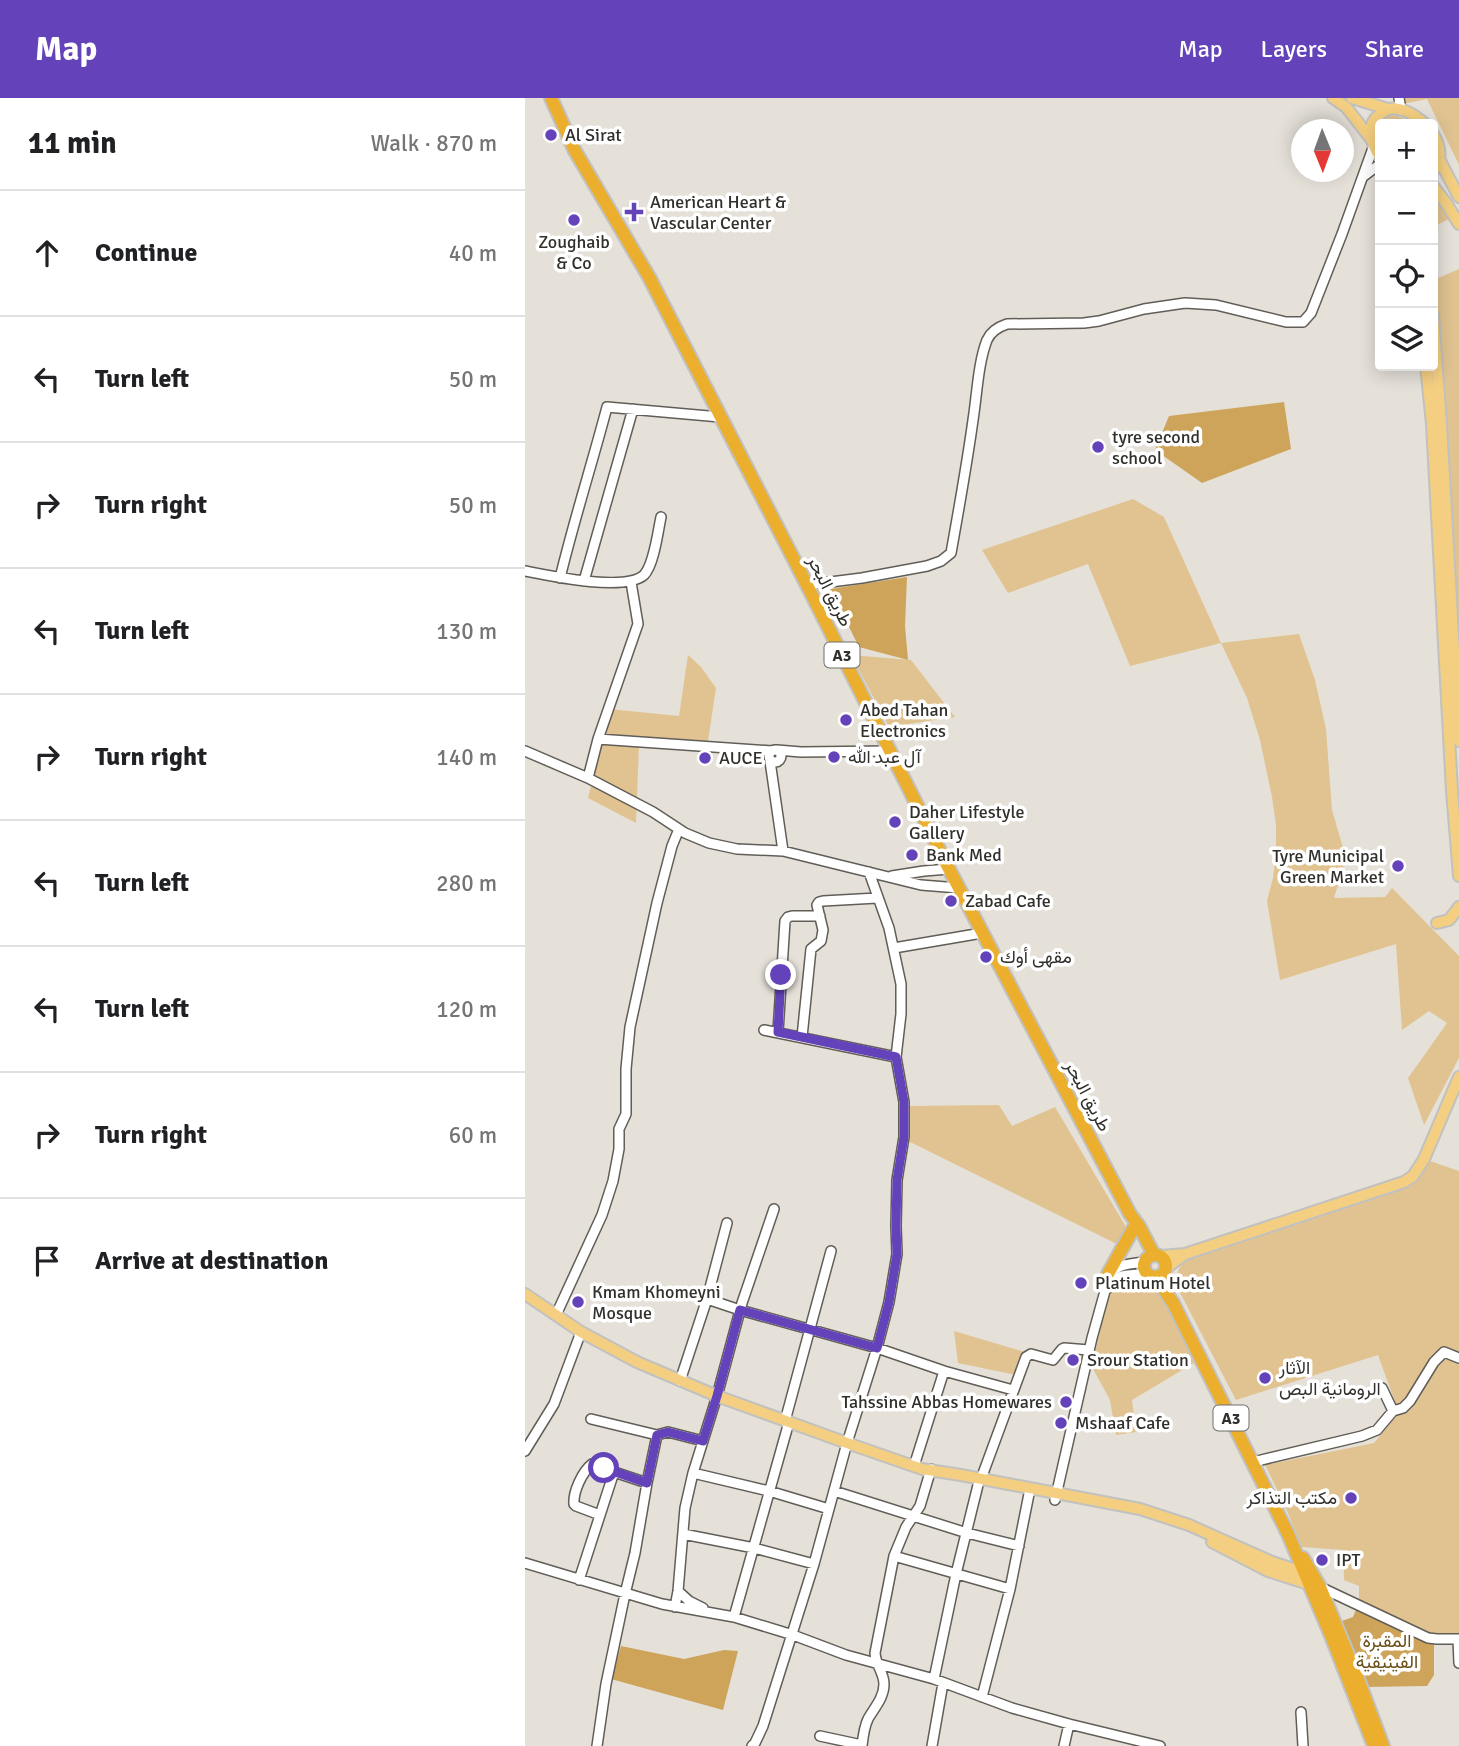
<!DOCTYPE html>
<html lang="en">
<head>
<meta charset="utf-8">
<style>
	body { margin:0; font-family:Signika,Vazirmatn,sans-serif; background:#f2f2f2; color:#202124 }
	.controls { position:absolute; right:21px; top:21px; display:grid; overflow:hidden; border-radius:7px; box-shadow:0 4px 18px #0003 }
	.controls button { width:63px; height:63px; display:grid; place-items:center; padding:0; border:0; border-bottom:2px solid #e0e0e0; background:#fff; color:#202124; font:35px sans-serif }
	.compass { position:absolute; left:766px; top:21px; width:63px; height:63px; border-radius:50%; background:#fff; box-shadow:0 4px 18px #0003; rotate:179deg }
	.stop { position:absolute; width:21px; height:21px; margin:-16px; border:5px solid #6342ba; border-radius:50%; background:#fff }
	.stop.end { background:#6342ba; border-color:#fff; box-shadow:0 2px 7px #0008 }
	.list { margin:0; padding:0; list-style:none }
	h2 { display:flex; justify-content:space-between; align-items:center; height:91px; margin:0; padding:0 28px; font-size:30px }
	h2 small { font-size:23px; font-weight:400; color:#757577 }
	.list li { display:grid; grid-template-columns:46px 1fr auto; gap:21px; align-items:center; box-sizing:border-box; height:126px; padding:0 28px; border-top:2px solid #e0e0e0 }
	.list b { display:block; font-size:26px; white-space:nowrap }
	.list em { font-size:23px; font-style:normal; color:#757577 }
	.icon { flex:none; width:38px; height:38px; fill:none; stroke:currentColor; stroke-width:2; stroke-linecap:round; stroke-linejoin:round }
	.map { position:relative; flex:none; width:934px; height:1648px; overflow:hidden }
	header { display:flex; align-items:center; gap:42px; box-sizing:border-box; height:98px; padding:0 35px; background:#6342ba; color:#fff }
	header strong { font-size:33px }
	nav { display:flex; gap:38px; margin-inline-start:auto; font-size:24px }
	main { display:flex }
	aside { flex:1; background:#fff }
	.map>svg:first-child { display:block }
	.green { fill:#e0c391 }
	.forest { fill:#cda45a }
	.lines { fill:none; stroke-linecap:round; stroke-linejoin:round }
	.minor-casing { stroke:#615d57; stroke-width:12 }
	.major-casing { stroke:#c1c1c0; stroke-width:14 }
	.highway-casing { stroke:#c1c1c0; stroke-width:16 }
	.minor { stroke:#fff; stroke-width:9 }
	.major { stroke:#f4cf81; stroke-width:10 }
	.highway { stroke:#ecaf2d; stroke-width:12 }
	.route { stroke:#6342ba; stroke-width:9 }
	.poi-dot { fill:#6342ba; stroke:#fff; stroke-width:2.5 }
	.labels { text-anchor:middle; stroke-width:7; stroke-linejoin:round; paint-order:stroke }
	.shield { fill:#fff; stroke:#6f6e6c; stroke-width:2 }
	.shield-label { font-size:16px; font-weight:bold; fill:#31302d }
	.poi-label { font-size:18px; fill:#31302d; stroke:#fff; text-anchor:start }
	.street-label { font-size:18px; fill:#31302d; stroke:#fff }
	.park-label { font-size:18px; fill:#694d15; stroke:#fff }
</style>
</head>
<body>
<header>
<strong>Map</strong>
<nav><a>Map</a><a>Layers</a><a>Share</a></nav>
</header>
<main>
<aside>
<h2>11 min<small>Walk · 870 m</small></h2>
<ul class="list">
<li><svg class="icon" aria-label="ahead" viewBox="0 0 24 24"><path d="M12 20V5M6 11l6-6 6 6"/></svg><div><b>Continue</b></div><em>40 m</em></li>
<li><svg class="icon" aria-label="left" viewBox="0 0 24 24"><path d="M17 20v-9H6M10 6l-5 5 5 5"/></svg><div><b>Turn left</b></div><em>50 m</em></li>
<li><svg class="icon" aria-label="right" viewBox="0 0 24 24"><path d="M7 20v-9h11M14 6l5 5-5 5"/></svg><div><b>Turn right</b></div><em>50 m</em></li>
<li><svg class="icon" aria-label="left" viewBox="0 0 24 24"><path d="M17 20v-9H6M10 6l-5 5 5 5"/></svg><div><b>Turn left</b></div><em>130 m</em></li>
<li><svg class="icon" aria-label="right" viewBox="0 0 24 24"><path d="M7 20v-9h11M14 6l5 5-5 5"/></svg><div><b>Turn right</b></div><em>140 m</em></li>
<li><svg class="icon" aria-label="left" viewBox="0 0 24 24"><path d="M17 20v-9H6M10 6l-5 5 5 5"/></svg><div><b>Turn left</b></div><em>280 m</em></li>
<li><svg class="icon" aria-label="left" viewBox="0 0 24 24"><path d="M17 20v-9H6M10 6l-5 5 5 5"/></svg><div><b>Turn left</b></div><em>120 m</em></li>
<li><svg class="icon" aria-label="right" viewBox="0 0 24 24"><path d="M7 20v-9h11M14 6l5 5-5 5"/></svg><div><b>Turn right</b></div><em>60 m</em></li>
<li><svg class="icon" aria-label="arrive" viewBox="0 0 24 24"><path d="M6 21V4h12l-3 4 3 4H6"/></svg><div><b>Arrive at destination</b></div></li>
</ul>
</aside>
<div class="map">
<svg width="934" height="1648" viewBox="0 0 934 1648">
	<rect width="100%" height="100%" fill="#e5e1d9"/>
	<path class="green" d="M877 0H934V67L902 1 878 6Z
		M865 17 873 18 890 26H855V49C847 33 851 26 865 17Z
		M908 99 917 107 924 121 908 129Z
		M934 171V565L923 409 911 181Z
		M608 401 639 419 696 545 774 536 790 582 801 631 807 712 821 760 809 800 860 799 867 790 934 858V960L899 1027 883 980 922 925 904 913 877 932 871 846 755 882 742 803 748 780 751 755V727L747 699 735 642 722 600 696 545 605 568 563 466 483 495 457 452Z
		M163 557 176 569 191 590 182 650 114 647 111 725 63 700 84 611 154 618Z
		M326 557 386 562 430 619 364 629Z
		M474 1007 487 1028 530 1009 604 1134 598 1149 385 1044 381 1008Z
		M902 1062 934 1073V1535L908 1536 834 1504V1488L819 1482 818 1452 777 1449 759 1406 740 1367 849 1345 874 1315 853 1257 711 1302 652 1189C651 1169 655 1166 672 1157L876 1090Z
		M607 1184C617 1185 626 1187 633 1194 646 1208 660 1247 669 1265L607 1302 611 1334 591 1337 585 1302 567 1269 582 1199 593 1189Z
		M429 1233 500 1254 491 1277 433 1265Z"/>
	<path class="forest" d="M759 304 766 351 677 385 630 352 644 318Z
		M382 479 380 528 383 562 334 549 305 491Z
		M834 1504 908 1536H915L909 1540V1577L902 1588 840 1589 811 1525 828 1519Z
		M96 1548 159 1561 199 1552 213 1553 198 1612 86 1581Z"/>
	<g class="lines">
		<defs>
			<path id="minor" d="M874 0 876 12
				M839 78 855 66
				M0 473C25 478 100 494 119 477 129 467 133 433 136 419
				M35 480C49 422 67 366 82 309L195 319
				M59 483 108 311
				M282 487 337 480 402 468 416 463 426 455C434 410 442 366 448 322 452 297 453 265 462 242 466 233 473 229 482 226L559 225 574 223 619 211 660 205 691 207 761 224H778L786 215 817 136 849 47
				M73 641 247 653
				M244 658a6 6 0 1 1 12 0a6 6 0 1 1-12 0Z
				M252 652 276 654 364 653
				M0 653 63 680 128 714 160 735 184 745 212 751 258 753 396 787 434 790
				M245 663 258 753
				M63 680 73 641 113 526 106 484
				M367 778 399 773 424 771
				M369 850 457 835
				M239 932 371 959
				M253 934 260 823 263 819 267 818H295
				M277 939 286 851 296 843 298 832 292 807 294 804 298 803 352 800
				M581 1192C592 1174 603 1177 622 1176
				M182 1201 202 1125
				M31 1217 77 1117 88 1083 94 1051V1031L101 1016V971L105 929 132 805 147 748 154 731
				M155 1283 182 1201 215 1212 352 1250 419 1273 488 1292
				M857 1290 868 1313
				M66 1321 132 1337
				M260 1323 306 1153
				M0 1353 29 1306 56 1234
				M728 1364 837 1338 852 1332 868 1313 878 1310 885 1303 909 1264 919 1254 934 1260
				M389 1368 419 1273
				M168 1375 244 1393 304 1411
				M456 1381 501 1259 506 1256 528 1262 537 1251 539 1250 564 1252
				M309 1393 442 1435 494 1448
				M530 1402 567 1240 580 1193 583 1176C594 1166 605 1166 619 1164
				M75 1417 51 1408 49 1406C48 1394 57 1374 67 1366L89 1374
				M158 1436 229 1450 289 1466
				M369 1458 485 1491
				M0 1465 137 1506 209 1519 268 1537 321 1557 409 1581 487 1610 544 1626 635 1648
				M54 1482 89 1374 122 1385
				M795 1489 903 1540 912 1541H934
				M153 1493 164 1503 178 1510
				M150 1509 153 1493 160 1410 168 1375 192 1298 217 1205 249 1111
				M209 1519 264 1324
				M933 1541 934 1565
				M409 1581 431 1476 453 1387
				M457 1599 485 1491 504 1396
				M776 1614 778 1648
				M295 1638 337 1647
				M72 1648 81 1586 100 1496 110 1455 122 1385 132 1337 143 1334 178 1343
				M227 1648 230 1645 238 1628 289 1466 322 1345 352 1250 364 1204 372 1156 371 1128 372 1082 379 1039V1004L371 959 376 916V886L364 830 344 774
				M337 1648C338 1639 339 1629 343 1621 349 1610 359 1600 359 1586 359 1575 351 1568 350 1555L369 1458 381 1429 395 1408 406 1371
				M407 1648 418 1585
				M539 1648 544 1626"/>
			<path id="major" d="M808 0 821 9 846 41
				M827 0 863 11
				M908 36C915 47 918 63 908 73
				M855 59C847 47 840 28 854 17 855 16 862 11 864 11 877 8 891 18 900 26
				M914 61 934 99
				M908 88 921 105 934 126
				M908 218 916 326 934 643
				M901 268 907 326 927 693 934 778
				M912 825 924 822 934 809
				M636 1158 660 1156 879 1084 888 1078 899 1061 934 979
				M641 1170 660 1156
				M0 1196 56 1234 112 1264 192 1298 322 1345 397 1371 436 1377 615 1411 664 1427 747 1464 783 1476
				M687 1444 743 1473 787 1487"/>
			<path id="highway" d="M26 0 50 53 124 179 282 487 424 771 605 1116 614 1128 629 1157
				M619 1168a11 11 0 1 1 22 0a11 11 0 1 1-22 0Z
				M583 1176 608 1131
				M630 1179 648 1205 763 1436 807 1540 849 1648
				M778 1460 795 1489 833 1581 858 1648"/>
		</defs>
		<use href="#minor" class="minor-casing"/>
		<use href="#major" class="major-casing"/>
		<use href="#highway" class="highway-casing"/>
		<use href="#minor" class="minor"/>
		<use href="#major" class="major"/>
		<use href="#highway" class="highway"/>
	</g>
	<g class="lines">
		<path class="route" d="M79 1370 122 1385 132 1337 143 1334 178 1343 192 1298 215 1212 352 1250 364 1204 372 1156 371 1128 372 1082 379 1039V1004L371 959 253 934 256 877"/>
	</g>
	<g class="poi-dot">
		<circle cx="26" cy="37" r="7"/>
		<path d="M105.5 103.5h7v7h7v7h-7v7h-7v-7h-7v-7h7z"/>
		<circle cx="49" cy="122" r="7"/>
		<circle cx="573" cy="349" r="7"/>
		<circle cx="321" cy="622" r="7"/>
		<circle cx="309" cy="659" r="7"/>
		<circle cx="180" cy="660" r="7"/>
		<circle cx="370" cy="724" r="7"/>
		<circle cx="387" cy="757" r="7"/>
		<circle cx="873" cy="768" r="7"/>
		<circle cx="426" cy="803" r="7"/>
		<circle cx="461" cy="859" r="7"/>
		<circle cx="556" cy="1185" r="7"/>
		<circle cx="53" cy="1204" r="7"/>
		<circle cx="548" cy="1262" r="7"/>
		<circle cx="740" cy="1280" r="7"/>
		<circle cx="541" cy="1304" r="7"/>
		<circle cx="536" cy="1325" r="7"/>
		<circle cx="826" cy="1400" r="7"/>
		<circle cx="797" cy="1462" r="7"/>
	</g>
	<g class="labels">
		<g class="shield">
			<rect x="299.5" y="544.5" width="35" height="25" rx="5"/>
			<rect x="688.5" y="1307.5" width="35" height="25" rx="5"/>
		</g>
		<g class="shield-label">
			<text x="317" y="563">A3</text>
			<text x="706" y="1326">A3</text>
		</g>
		<g class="poi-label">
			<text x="40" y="43">Al Sirat</text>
			<text x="125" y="110">American Heart &amp;<tspan x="125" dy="21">Vascular Center</tspan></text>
			<text x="49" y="150" text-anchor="middle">Zoughaib<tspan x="49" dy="21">&amp; Co</tspan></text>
			<text x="587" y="345">tyre second<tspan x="587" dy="21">school</tspan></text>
			<text x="335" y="618">Abed Tahan<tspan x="335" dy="21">Electronics</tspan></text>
			<text x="323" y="665">آل عبد الله</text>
			<text x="194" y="666">AUCE</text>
			<text x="384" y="720">Daher Lifestyle<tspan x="384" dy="21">Gallery</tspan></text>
			<text x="401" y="763">Bank Med</text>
			<text x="859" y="764" text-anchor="end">Tyre Municipal<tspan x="859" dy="21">Green Market</tspan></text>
			<text x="440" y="809">Zabad Cafe</text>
			<text x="475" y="865">مقهى أوك</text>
			<text x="570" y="1191">Platinum Hotel</text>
			<text x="67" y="1200">Kmam Khomeyni<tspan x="67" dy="21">Mosque</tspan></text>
			<text x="562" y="1268">Srour Station</text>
			<text x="754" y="1276">الآثار<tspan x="754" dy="21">الرومانية البص</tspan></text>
			<text x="527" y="1310" text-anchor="end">Tahssine Abbas Homewares</text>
			<text x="550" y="1331">Mshaaf Cafe</text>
			<text x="812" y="1406" text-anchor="end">مكتب التذاكر</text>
			<text x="811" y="1468">IPT</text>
		</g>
		<g class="street-label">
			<text transform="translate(305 493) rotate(63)" y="6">طريق البحر</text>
			<text transform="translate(563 998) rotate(62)" y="6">طريق البحر</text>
		</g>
		<g class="park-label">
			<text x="862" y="1549">المقبرة<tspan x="862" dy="21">الفينيقية</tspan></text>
		</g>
	</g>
</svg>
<div class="controls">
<button>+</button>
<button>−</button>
<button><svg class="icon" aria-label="locate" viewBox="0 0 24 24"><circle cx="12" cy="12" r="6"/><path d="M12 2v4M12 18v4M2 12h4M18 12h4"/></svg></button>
<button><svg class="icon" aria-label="layers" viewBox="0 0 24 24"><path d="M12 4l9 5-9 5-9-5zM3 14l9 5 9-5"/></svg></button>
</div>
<svg class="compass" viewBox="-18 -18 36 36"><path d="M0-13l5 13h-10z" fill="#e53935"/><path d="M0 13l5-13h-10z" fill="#757577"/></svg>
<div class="stop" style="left:79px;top:1370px"></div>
<div class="stop end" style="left:256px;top:877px"></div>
</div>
</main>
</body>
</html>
